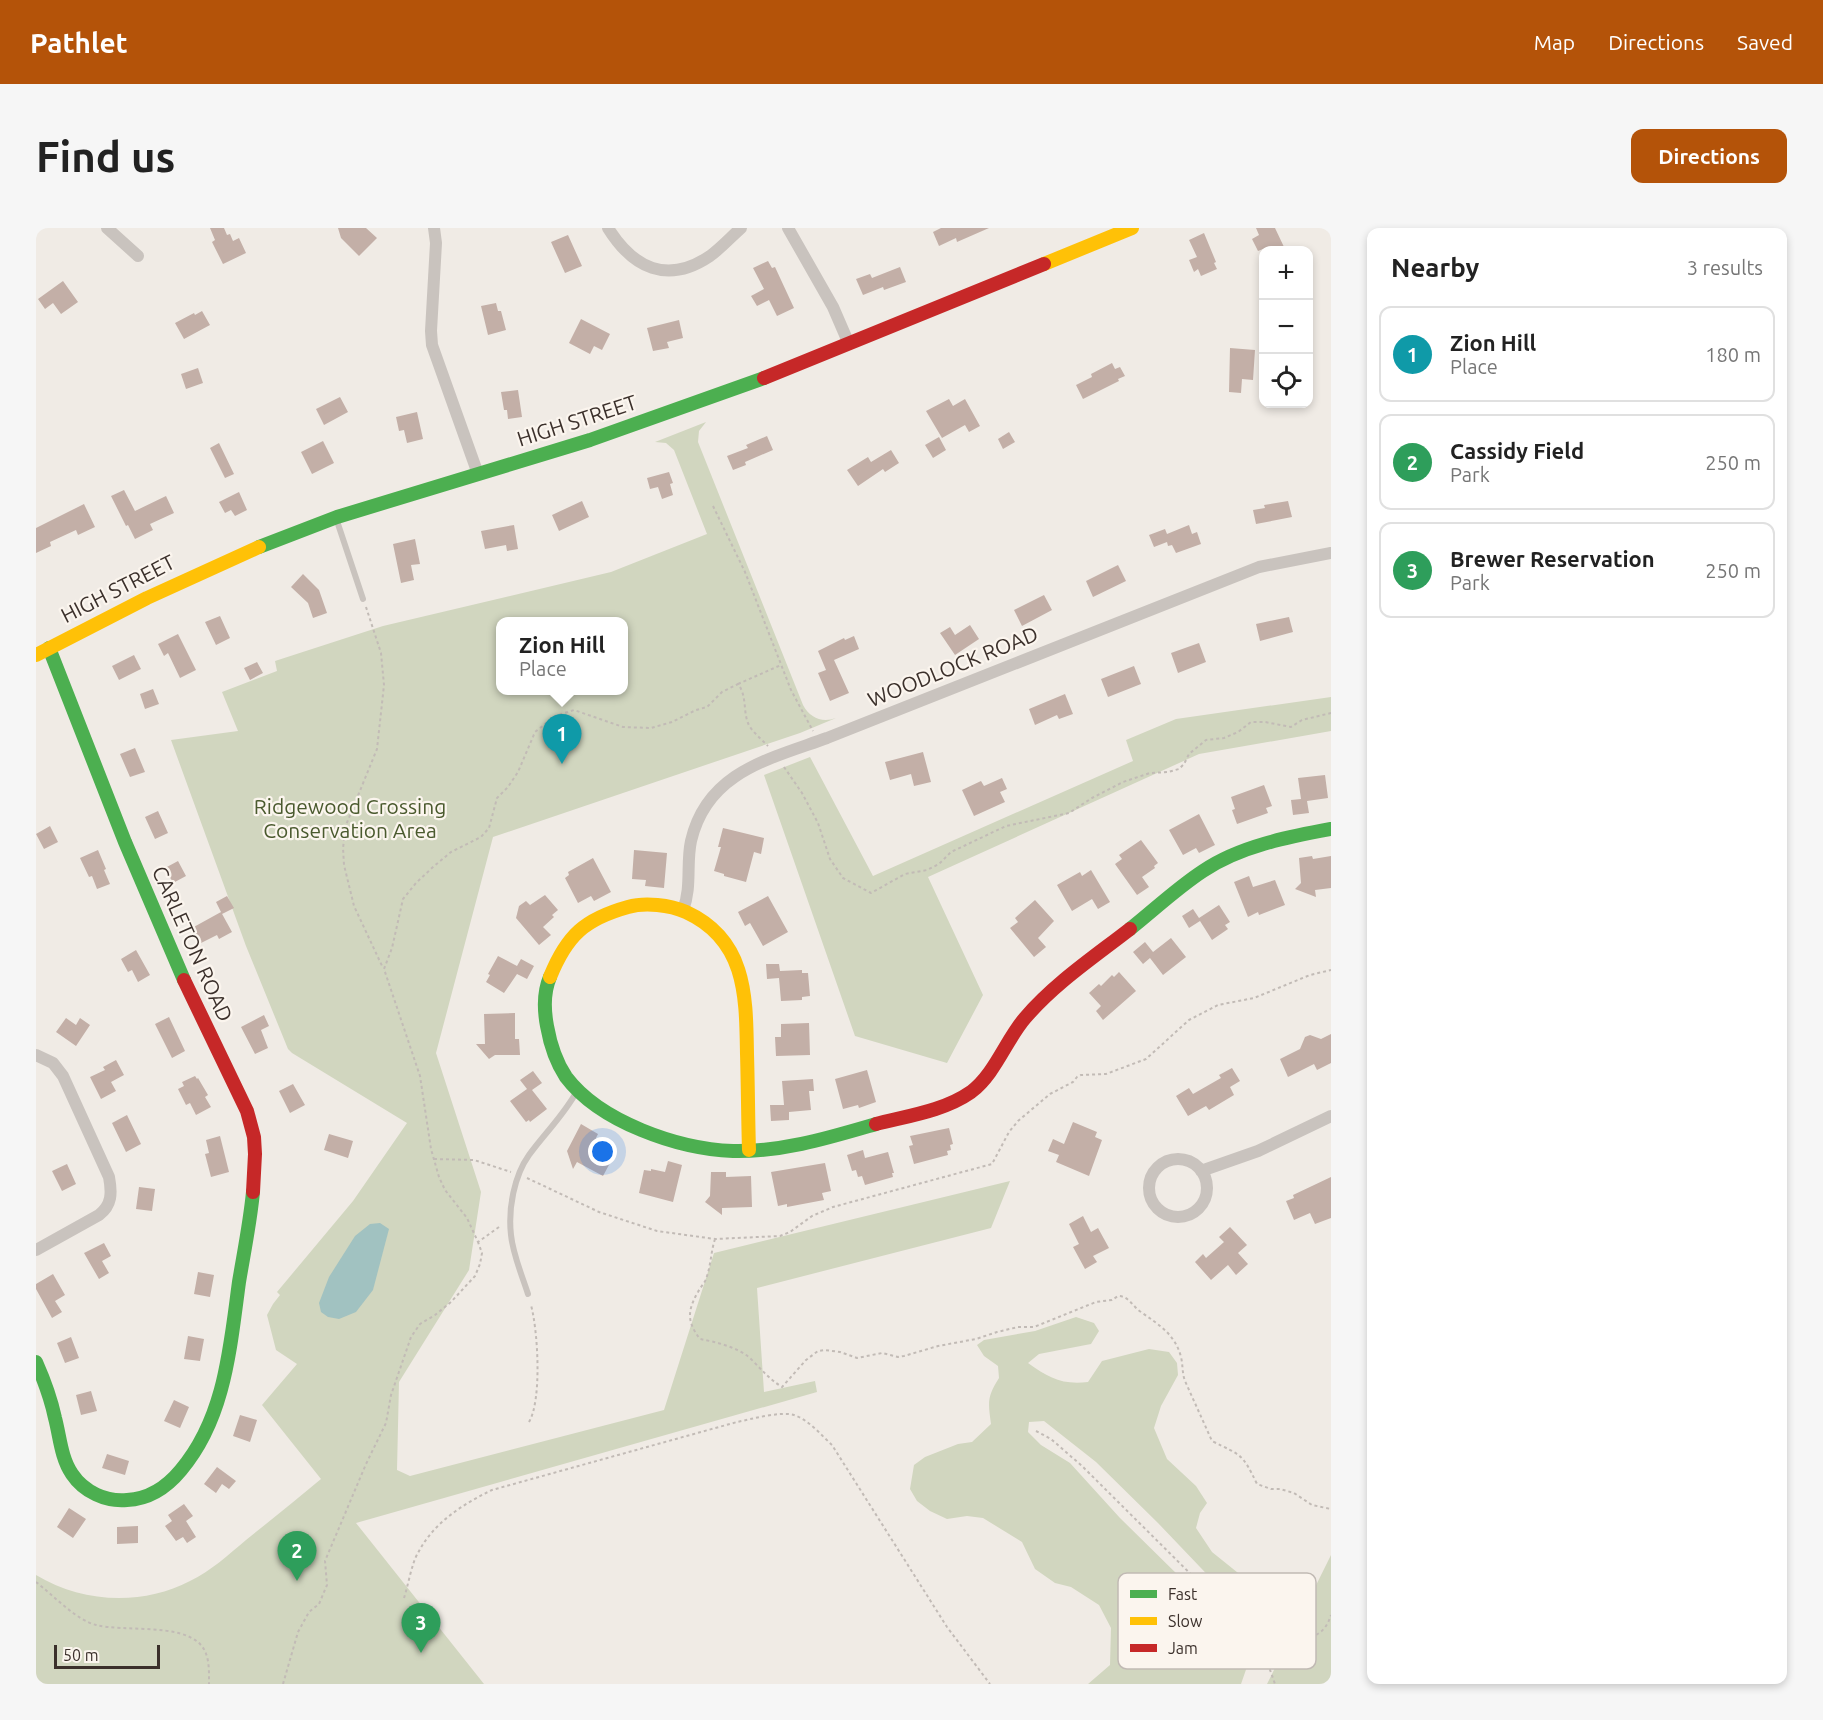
<!DOCTYPE html>
<html lang="en">
<head>
<meta charset="utf-8">
<style>
	body { margin:0; font-family:Ubuntu,sans-serif; background:#f6f6f6; color:#222 }
	.controls { position:absolute; right:18px; top:18px; display:grid; overflow:hidden; border-radius:12px; box-shadow:0 3px 9px #0003 }
	.controls button { width:54px; height:54px; display:grid; place-items:center; padding:0; border:0; border-bottom:2px solid #e0e0e0; background:#fff; color:#222; font:30px sans-serif }
	.scale { position:absolute; left:18px; bottom:15px; width:106px; box-sizing:border-box; padding-left:6px; border:3px solid #3b302b; border-top:0; font-size:16px; line-height:21px; white-space:nowrap; color:#3b302b; -webkit-text-stroke:4px #fbf5ee; paint-order:stroke }
	.you { position:absolute; left:567px; top:924px; width:21px; height:21px; margin:-15px; border:4px solid #fff; border-radius:50%; background:#1a73e8; box-shadow:0 0 0 9px #1a73e833 }
	.badge { display:grid; place-items:center; width:39px; height:39px; border-radius:50%; background:#b45309; color:#fff; font-size:20px; font-weight:700 }
	.pin { position:absolute; translate:-50% -50px; filter:drop-shadow(0 2px 3px #0008) }
	.pin::after { content:''; position:absolute; top:32px; width:21px; height:18px; background:inherit; clip-path:polygon(0 0,100% 0,50% 100%) }
	.popup { position:absolute; left:460px; top:389px; width:132px; height:78px; box-sizing:border-box; display:grid; place-content:center; border-radius:12px; background:#fff; filter:drop-shadow(0 2px 4px #0005); font-size:20px; white-space:nowrap; color:#767676 }
	.popup b { font-size:22px; color:#222 }
	.popup::after { content:''; position:absolute; left:50%; top:100%; margin-left:-12px; border:12px solid transparent; border-top-color:#fff }
	.list { margin:0; padding:0; list-style:none }
	h2 { display:flex; justify-content:space-between; align-items:center; height:78px; margin:0; padding:0 24px; font-size:26px }
	h2 small { font-size:20px; font-weight:400; color:#767676 }
	.list li { display:grid; grid-template-columns:39px 1fr auto; gap:18px; align-items:center; box-sizing:border-box; height:96px; margin:0 12px 12px; padding:0 12px; border:2px solid #e0e0e0; border-radius:12px }
	.list b { display:block; font-size:22px; white-space:nowrap }
	.list p { margin:0; font-size:20px; white-space:nowrap; color:#767676 }
	.list em { font-size:20px; font-style:normal; color:#767676 }
	.icon { flex:none; width:33px; height:33px; fill:none; stroke:currentColor; stroke-width:2; stroke-linecap:round; stroke-linejoin:round }
	.map { position:relative; flex:none; width:1295px; height:1456px; overflow:hidden; border-radius:12px }
	header { display:flex; align-items:center; gap:36px; box-sizing:border-box; height:84px; padding:0 30px; background:#b45309; color:#fff }
	header strong { font-size:28px }
	nav { display:flex; gap:33px; margin-inline-start:auto; font-size:21px }
	.intro { display:flex; align-items:center; justify-content:space-between; box-sizing:border-box; height:144px; padding:0 36px }
	h1 { margin:0; font-size:42px }
	.button { padding:15px 27px; border-radius:12px; background:#b45309; color:#fff; font-size:21px; font-weight:700 }
	main { display:flex; gap:36px; padding:0 36px }
	aside { flex:1; background:#fff; border-radius:12px; box-shadow:0 3px 9px #0003 }
	.map>svg:first-child { display:block }
	.green { fill:#d1d6bf; fill-rule:evenodd }
	.water { fill:#a1c2c1 }
	.building { fill:#c3afa7 }
	.lines { fill:none; stroke-linecap:round; stroke-linejoin:round }
	.path { stroke:#c2bbb6; stroke-width:2; stroke-dasharray:3 3; stroke-linecap:butt }
	.lane { stroke:#c9c3be; stroke-width:6 }
	.street { stroke:#c9c3be; stroke-width:12 }
	.fast { stroke:#4caf50; stroke-width:14 }
	.slow { stroke:#ffc107; stroke-width:14 }
	.jam { stroke:#c62828; stroke-width:14 }
	.labels { text-anchor:middle; stroke-width:4.5; stroke-linejoin:round; paint-order:stroke }
	.street-label { font-size:21px; fill:#3b302b; stroke:#fbf5ee }
	.park-label { font-size:21px; fill:#4a5a2e; stroke:#fbf5ee }
	.key { fill:#fbf5ee; stroke:#c1bab4; stroke-width:1.5 }
	.key-label { font-size:16px; fill:#3b302b }
</style>
</head>
<body>
<header>
<strong>Pathlet</strong>
<nav><a>Map</a><a>Directions</a><a>Saved</a></nav>
</header>
<div class="intro"><h1>Find us</h1><a class="button">Directions</a></div>
<main>
<div class="map">
<svg width="1295" height="1456" viewBox="0 0 1295 1456">
	<rect width="100%" height="100%" fill="#f0ebe5"/>
	<path class="green" d="M670 194 663 203 662 214 767 477C774 490 786 495 800 490L764 505 457 609 400 825 445 964 433 1042 363 1154 361 1242 374 1248 628 1182 678 1025 974 953 955 1000 721 1060 728 1164 779 1153 781 1164 320 1295 448 1456H0V1347C46 1375 106 1378 154 1353 175 1343 192 1327 210 1312 235 1292 260 1272 285 1251L226 1177 261 1136 240 1122 231 1087 237 1076 244 1067 241 1064 317 973 371 895 256 825 252 821 210 718 135 512 202 503 186 464 241 443 239 433 347 398 575 344 671 306 638 222 630 215 619 214ZM464 394H588V462H464Z
		M1295 469V503L1163 526 892 649 947 767 911 835 819 808 728 547 774 529 837 648 1097 533 1090 512 1140 491Z
		M1040 1089 1058 1095 1063 1103 1055 1116 1003 1126 992 1135C1013 1150 1026 1157 1052 1154L1066 1133 1113 1121 1133 1124 1141 1135 1142 1147 1125 1178 1118 1200 1131 1231 1160 1258 1171 1275 1164 1285 1160 1300 1176 1324 1227 1365 1228 1376 1214 1377 1185 1361 1122 1295 1060 1234 1008 1193 993 1194 992 1204 1005 1217 1034 1235 1084 1290 1209 1413 1213 1433 1205 1456H1052L1074 1437 1075 1400 1063 1377 1035 1359 1019 1355 999 1341 986 1314 947 1290 931 1288 911 1291 894 1283 881 1273 874 1261 878 1237 889 1229 922 1216 936 1214 955 1196C952 1174 951 1169 963 1150L962 1138 948 1128 941 1117 948 1112 999 1103Z
		M1295 1327V1456H1231Z"/>
	<path class="water" d="M344 995 353 1001 337 1062 320 1084 303 1091 292 1089 285 1084 283 1075 293 1049 319 1008 334 996Z"/>
	<path class="building" d="M174 0H188L191 7 194 6 197 13 203 10 210 25 187 36 176 14 179 12Z
		M302 0H330L341 10 323 28 305 10Z
		M905 0H953L921 14 920 10 903 18 897 4Z
		M1220 0H1239L1248 19 1240 22H1234L1232 19 1222 23 1216 11 1223 7Z
		M1168 5 1180 34 1178 35 1181 41 1165 48 1162 41 1158 44 1153 32 1161 29 1153 12Z
		M532 7 546 38 529 45 515 14Z
		M732 33 736 40 739 39 758 80 741 88 733 72 721 78 715 68 728 61 717 40Z
		M864 39 870 54 848 62 847 59 827 67 820 51 834 46 836 50Z
		M27 53 42 74 25 86 17 75 9 81 2 71Z
		M460 75 462 83H465L470 102 452 107 445 78Z
		M166 83 174 97 148 111 139 95 158 85 159 87Z
		M545 91 574 106 566 122 558 118 554 126 533 115Z
		M643 92 647 110 631 114 633 120 617 123 611 100Z
		M1194 120 1219 122 1217 152 1206 151 1205 165 1193 164Z
		M1076 135 1079 141 1084 139 1089 148 1082 151 1083 153 1047 171 1040 157 1056 149 1055 146Z
		M162 140 167 155 150 161 145 146Z
		M482 162 486 189 472 191 471 182H468L465 164Z
		M304 169 312 184 288 197 280 181Z
		M913 171 917 178 929 171 944 198 933 204 929 197 906 210 890 183Z
		M381 184 387 211 371 215 368 202 363 203 360 189Z
		M973 204 979 214 967 221 962 211Z
		M731 208 737 222 709 234 710 237 697 242 691 228 712 220 710 217Z
		M903 209 910 222 897 230 889 217Z
		M287 213 298 235 276 246 265 224Z
		M183 215 198 246 189 250 174 220Z
		M855 222 863 235 849 244 847 241 822 258 811 242 832 229 835 234Z
		M633 244 637 255 634 256 637 267 626 271 622 259 614 261 611 250Z
		M88 262 99 283 130 268 138 285 114 296 117 302 99 311 92 297 90 298 75 268Z
		M203 264 211 282 199 288 195 282 189 285 183 274Z
		M546 273 553 289 523 303 516 287Z
		M1252 273 1256 289 1220 296 1217 282 1229 280 1228 277Z
		M48 276 59 299 42 307 40 302 14 314 15 318 0 325V300Z
		M478 297 482 321 471 323 470 317 449 321 445 303Z
		M1153 297 1156 306 1161 304 1165 316 1140 325 1136 317 1132 318 1131 314 1118 319 1113 307 1129 301 1131 306Z
		M379 311 384 336 375 337 378 352 365 355 357 316Z
		M1082 337 1090 353 1057 369 1050 353Z
		M267 346 283 362 291 385 277 390 272 375 255 359Z
		M1008 367 1016 382 986 398 978 382Z
		M184 388 194 410 180 417 169 394Z
		M1253 389 1257 404 1224 413 1220 396Z
		M934 397 943 411 919 427 904 405 914 399 919 407Z
		M142 406 160 442 144 450 132 425 128 428 122 416Z
		M818 408 823 421 798 432 813 465 794 473 782 445 790 442 782 423 808 410 809 412Z
		M1163 415 1170 434 1142 445 1135 425Z
		M98 427 105 441 83 452 76 438Z
		M221 434 227 445 214 452 208 440Z
		M1098 438 1105 456 1072 469 1065 451Z
		M117 461 123 476 109 481 104 466Z
		M1029 466 1037 486 1023 491 1021 487 999 497 993 481Z
		M99 520 109 544 94 549 84 526Z
		M887 524 895 554 878 558 875 546 854 552 849 534Z
		M1289 547 1292 570 1271 573 1273 585 1257 587 1255 572 1265 571 1262 550Z
		M966 550 971 561 964 564 969 574 938 588 926 562 945 553 948 558Z
		M1228 557 1236 578 1230 580 1232 585 1201 596 1196 582 1199 581 1195 569Z
		M122 583 132 605 119 611 109 589Z
		M1163 586 1179 617 1163 625 1160 620 1147 627 1133 602Z
		M14 598 22 614 8 621 0 606Z
		M687 600 728 610 725 626 718 624 710 654 688 648V646L678 643 685 619H682Z
		M1105 612 1122 635 1118 638 1119 640 1106 649 1113 659 1101 667 1079 636 1086 631 1083 627Z
		M62 622 70 641 68 642 74 656 61 661 56 648 53 649 44 630Z
		M598 622 631 625 628 660 609 658 610 652 596 651Z
		M1276 628 1277 631 1295 628V660L1279 662 1280 669 1259 661 1265 655 1263 630Z
		M557 630 575 664 558 673 555 668 542 675 529 650 533 647 532 644Z
		M142 633 150 648 137 655 129 640Z
		M1055 642 1074 674 1062 681 1056 671 1036 683 1021 657 1044 644 1046 648Z
		M1213 648 1217 659 1239 652 1249 677 1223 687 1222 684 1212 689 1198 654Z
		M509 667 522 682 516 687 518 689 507 699 515 707 503 717 480 690 483 678 490 673 494 677Z
		M191 668 198 680 186 686 180 674Z
		M732 668 752 704 727 718 714 695 709 698 702 684Z
		M999 672 1018 693 1002 710 1010 719 998 729 974 700 982 694 979 690Z
		M1183 677 1194 694 1189 697 1192 701 1176 712 1164 693 1153 700 1146 688 1157 681 1163 690Z
		M185 684 196 704 183 711 181 707 165 715 156 700Z
		M1135 710 1150 729 1127 747 1114 730 1107 736 1097 724 1109 714 1117 724Z
		M100 722 114 747 102 754 96 742 92 744 85 731Z
		M462 728 481 738 485 731 498 738 491 751 481 746 468 765 450 754 454 747 452 746Z
		M730 736H743L744 743 766 742V745H772L774 768 766 769V772L745 773 743 750 731 751Z
		M1083 744 1100 763 1067 792 1060 783 1065 778 1053 765 1063 756 1065 758 1076 747 1078 749Z
		M479 785V811H483L484 827H459L453 831 440 816H449L448 786Z
		M228 787 233 798 225 802 232 820 219 826 205 799Z
		M133 789 149 823 136 830 119 796Z
		M30 790 40 797 44 790 54 797 40 818 20 804Z
		M773 795 774 827 740 828 739 809H745V796Z
		M1295 806V835L1281 842 1278 836 1252 849 1244 831 1264 821 1269 809 1274 807 1285 811Z
		M80 832 88 847 75 854 80 863 65 871 54 849 69 842 67 839Z
		M1196 840 1204 853 1194 859 1198 867 1173 882 1170 878 1152 888 1140 868 1153 860 1157 866 1185 850 1183 847Z
		M831 842 840 874 823 880 822 877 807 881 799 851Z
		M497 843 506 855 496 862 511 881 494 894 493 892 490 894 474 873 491 861 484 852Z
		M159 848 161 851 162 850 172 867 169 869 175 879 160 887 154 875 150 877 142 861 148 858 146 854Z
		M777 851 778 863H773L775 882 753 884V892L735 893 734 877H748L746 853Z
		M257 856 269 877 254 885 243 863Z
		M91 887 105 916 90 924 76 895Z
		M1037 894 1061 904 1059 909 1066 912 1053 948 1020 934 1023 927 1012 923 1017 911 1028 916Z
		M545 896 562 906 560 910 581 922 567 948 541 934 537 941 531 923Z
		M913 900 917 916 914 917 915 922 911 923 912 927 878 936 873 918 877 917 874 908Z
		M293 906 317 913 312 930 288 922Z
		M184 908 193 944 175 949 169 926 173 925 170 912Z
		M827 922 829 930 852 924 858 945H856L857 949 829 957 826 948 822 949 820 942 816 943 811 927Z
		M632 933 646 937 637 974 603 965 608 942 615 943V941L629 944Z
		M789 935 795 963 786 965 788 972 751 979V976L742 978 735 944Z
		M31 936 40 956 26 963 16 943Z
		M675 944H690V949L715 948 716 979 686 980V987L669 974 674 968Z
		M1295 949V990L1279 996 1274 985 1258 992 1250 973 1258 970 1257 967Z
		M103 959 119 961 116 983 100 981Z
		M1047 988 1055 1004 1062 1000 1073 1020 1057 1028 1061 1034 1049 1041 1037 1019 1043 1016 1033 996Z
		M1194 999 1211 1017 1202 1025 1212 1036 1200 1047 1192 1037 1175 1052 1159 1034 1167 1026 1170 1030 1188 1014 1183 1009Z
		M68 1015 75 1028 66 1033 73 1045 63 1051 48 1025Z
		M162 1044 178 1047 174 1069 158 1066Z
		M17 1046 29 1067 19 1073 26 1084 16 1090 0 1061V1056Z
		M152 1108 168 1111 164 1133 148 1131Z
		M35 1109 43 1130 29 1135 21 1115Z
		M55 1163 61 1183 45 1187 40 1167Z
		M138 1172 153 1179 144 1200 128 1193Z
		M204 1187 221 1192 214 1214 197 1208Z
		M71 1226 93 1233 89 1247 66 1240Z
		M181 1239 200 1253 193 1261 186 1256 180 1265 168 1256Z
		M148 1276 157 1288 150 1293 160 1309 151 1315 147 1309 140 1313 129 1298 136 1293 132 1287Z
		M33 1280 50 1291 37 1310 21 1299Z
		M102 1298V1315L81 1316V1299Z"/>
	<g class="lines">
		<path class="path" d="M677 278 709 344 755 462 777 503
			M330 379 345 425 348 457 341 521 310 597 307 620 308 637 318 678 347 740
			M702 456 745 437
			M748 539 766 565 782 595 794 631 807 650 835 665 869 646 891 642 903 636 915 624 970 598 1033 585 1056 570 1087 554 1114 545 1132 544 1143 541 1148 536 1153 526 1170 512 1188 510 1202 504 1215 494H1229L1255 499 1266 492 1295 485
			M398 931 438 932 475 944
			M491 950 563 984 621 1003 679 1011 744 1008 754 1004 776 988 797 979 956 936 973 904 982 893 1014 866 1037 854 1041 849 1045 847 1070 846 1110 831 1153 792 1182 777 1218 770 1274 747 1295 742
			M463 999 442 1014 431 990 409 962 403 949 395 921 384 848 348 741 356 720 367 671 380 655 397 639 415 624 445 609 453 600 461 570 472 559 482 544 499 504 519 488 538 482 587 499 615 500 636 494 660 482 671 479 686 464 702 456C712 469 706 486 714 499 719 506 726 512 732 518
			M679 1011C675 1023 675 1036 671 1048 670 1054 665 1058 662 1064 651 1083 651 1094 664 1111 680 1114 701 1119 714 1130 725 1141 733 1151 746 1159L770 1132 782 1123 789 1122 804 1124 821 1130 846 1125 862 1129 868 1128 902 1118 940 1111 961 1104 982 1099H998L1060 1074 1076 1072 1082 1068C1093 1068 1096 1078 1105 1084 1123 1097 1139 1106 1145 1129 1147 1137 1146 1145 1149 1153L1176 1213C1206 1228 1206 1225 1221 1256L1235 1261H1244L1258 1265 1276 1277 1295 1281
			M493 1194C506 1172 502 1103 495 1077
			M1000 1203 1015 1211 1046 1238 1209 1400 1233 1439 1239 1456
			M0 1354C17 1367 40 1392 60 1397 88 1404 143 1395 164 1416 174 1426 173 1443 173 1456
			M368 1370C372 1358 376 1334 382 1325 397 1295 427 1276 456 1262L701 1194C716 1191 744 1183 758 1187 773 1192 785 1207 796 1217L911 1399 954 1456
			M1226 1427C1242 1399 1283 1427 1295 1387
			M247 1456 262 1404 273 1384 283 1376 291 1357 289 1333 330 1236 350 1195 355 1167 375 1109 384 1096 399 1087 415 1074 439 1048 444 1036 446 1025 442 1014"/>
		<path class="lane" d="M300 290 327 371
			M492 1066C486 1047 477 1027 475 1007 472 981 478 948 493 927 509 905 528 887 541 863"/>
		<path class="street" d="M71 0 102 28
			M398 0 400 15 395 103 396 117 442 246
			M572 0C597 40 631 57 674 28 685 20 695 9 705 0
			M752 0 797 79 813 116
			M647 682C656 659 650 636 655 613 671 544 733 531 791 510L1223 339 1295 325
			M0 827 17 835 27 848 73 949C76 965 76 977 63 987L0 1022
			M1113 960a29 29 0 1 1 58 0a29 29 0 1 1-58 0Z
			M1165 943 1222 923 1295 888"/>
		<path class="fast" d="M223 319 301 289 554 212 728 150
			M13 420 89 614 148 752
			M1094 701C1118 682 1141 660 1167 643 1204 618 1252 609 1295 601
			M514 749C508 763 508 782 511 798 514 815 520 834 530 849 564 894 642 921 697 923 747 924 792 910 840 896
			M0 1134C8 1152 15 1171 19 1190 24 1209 25 1230 36 1246 48 1264 70 1274 91 1272 113 1271 131 1259 145 1242 189 1190 194 1120 203 1054 208 1024 214 995 217 964"/>
		<path class="slow" d="M1008 36 1096 0
			M0 427 111 370 223 319
			M514 749C531 707 549 691 592 679 609 674 634 677 650 684 711 712 710 769 711 826 712 858 712 890 713 922"/>
		<path class="jam" d="M728 150 1008 36
			M148 752 211 883 218 909 219 926 217 964
			M840 896C871 888 908 883 935 864 959 846 970 812 989 790 1019 755 1058 729 1094 701"/>
	</g>
	<g class="labels">
		<g class="street-label">
			<text transform="translate(541 193) rotate(-18)" y="7">HIGH STREET</text>
			<text transform="translate(82 361) rotate(-27)" y="7">HIGH STREET</text>
			<text transform="translate(917 439) rotate(-22)" y="7">WOODLOCK ROAD</text>
			<text transform="translate(156 716) rotate(66)" y="7">CARLETON ROAD</text>
		</g>
		<g class="park-label">
			<text x="314" y="586">Ridgewood Crossing<tspan x="314" dy="24">Conservation Area</tspan></text>
		</g>
	</g>
	<rect x="1082" y="1345" width="198" height="96" rx="9" class="key"/>
	<rect x="1094" y="1362" width="27" height="8" fill="#4caf50"/>
	<rect x="1094" y="1389" width="27" height="8" fill="#ffc107"/>
	<rect x="1094" y="1416" width="27" height="8" fill="#c62828"/>
	<g class="key-label">
		<text x="1132" y="1372">Fast</text>
		<text x="1132" y="1399">Slow</text>
		<text x="1132" y="1426">Jam</text>
	</g>
</svg>
<div class="controls">
<button>+</button>
<button>−</button>
<button><svg class="icon" aria-label="locate" viewBox="0 0 24 24"><circle cx="12" cy="12" r="6"/><path d="M12 2v4M12 18v4M2 12h4M18 12h4"/></svg></button>
</div>
<div class="scale">50 m</div>
<div class="you"></div>
<div class="pin badge" style="left:526px;top:536px;background:#0f9aa8">1</div>
<div class="popup"><b>Zion Hill</b>Place</div>
<div class="pin badge" style="left:261px;top:1353px;background:#2e9e5b">2</div>
<div class="pin badge" style="left:385px;top:1425px;background:#2e9e5b">3</div>
</div>
<aside>
<h2>Nearby<small>3 results</small></h2>
<ul class="list">
<li><span class="badge" style="background:#0f9aa8">1</span><div><b>Zion Hill</b><p>Place</p></div><em>180 m</em></li>
<li><span class="badge" style="background:#2e9e5b">2</span><div><b>Cassidy Field</b><p>Park</p></div><em>250 m</em></li>
<li><span class="badge" style="background:#2e9e5b">3</span><div><b>Brewer Reservation</b><p>Park</p></div><em>250 m</em></li>
</ul>
</aside>
</main>
</body>
</html>
